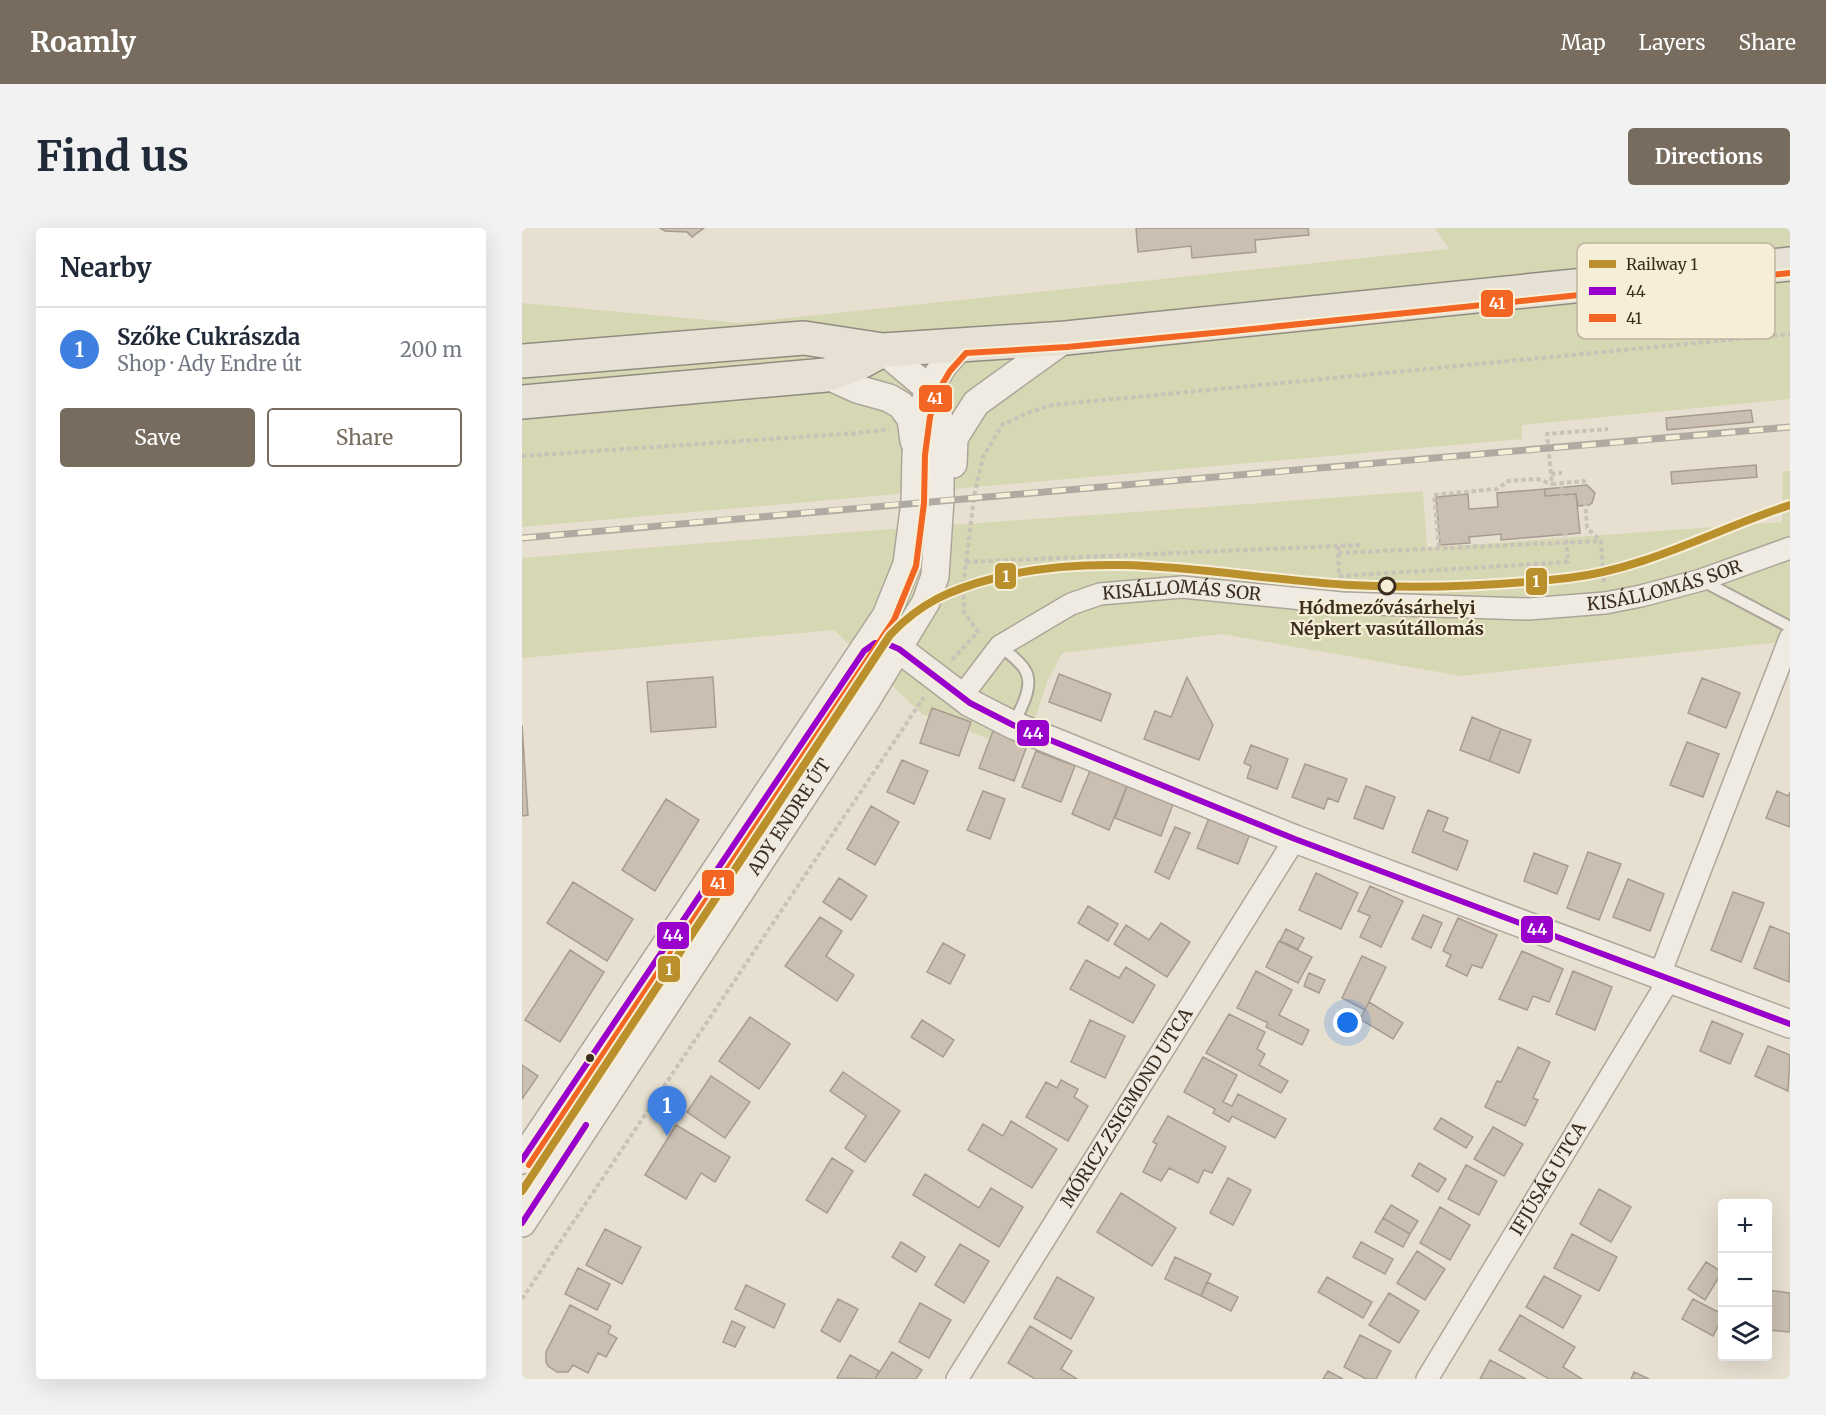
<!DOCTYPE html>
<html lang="en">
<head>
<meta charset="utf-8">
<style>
	body { margin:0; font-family:Merriweather,serif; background:#f2f2f3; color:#1f2937 }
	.controls { position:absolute; right:18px; bottom:18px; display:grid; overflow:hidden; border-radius:6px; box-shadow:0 6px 24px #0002 }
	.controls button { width:54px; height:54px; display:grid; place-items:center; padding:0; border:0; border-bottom:2px solid #e0e1e3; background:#fff; color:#1f2937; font:30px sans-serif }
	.you { position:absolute; left:826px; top:795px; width:21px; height:21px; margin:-15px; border:4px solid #fff; border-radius:50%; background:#1a73e8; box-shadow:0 0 0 9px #1a73e833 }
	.badge { display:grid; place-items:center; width:39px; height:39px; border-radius:50%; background:#786c5e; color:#fff; font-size:20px; font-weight:700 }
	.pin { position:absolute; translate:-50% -50px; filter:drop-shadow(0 2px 3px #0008) }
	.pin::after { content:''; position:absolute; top:32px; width:21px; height:18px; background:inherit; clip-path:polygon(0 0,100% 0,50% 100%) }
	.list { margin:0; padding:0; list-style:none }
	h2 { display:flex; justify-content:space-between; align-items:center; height:78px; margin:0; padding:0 24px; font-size:26px }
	h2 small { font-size:20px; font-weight:400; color:#747a83 }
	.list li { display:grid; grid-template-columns:39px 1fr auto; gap:18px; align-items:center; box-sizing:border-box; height:84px; padding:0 24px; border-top:2px solid #e0e1e3 }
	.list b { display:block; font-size:22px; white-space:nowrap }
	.list p { margin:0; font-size:20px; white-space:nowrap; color:#747a83 }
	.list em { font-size:20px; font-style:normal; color:#747a83 }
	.actions { display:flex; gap:12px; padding:18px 24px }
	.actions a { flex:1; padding:14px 0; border:2px solid #786c5e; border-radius:6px; text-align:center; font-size:21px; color:#786c5e }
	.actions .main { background:#786c5e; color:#fff }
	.icon { flex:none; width:33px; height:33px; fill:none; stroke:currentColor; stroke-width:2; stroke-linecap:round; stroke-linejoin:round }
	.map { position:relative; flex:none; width:1268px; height:1151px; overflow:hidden; border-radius:6px }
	header { display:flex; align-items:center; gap:36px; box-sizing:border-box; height:84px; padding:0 30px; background:#786c5e; color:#fff }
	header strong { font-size:28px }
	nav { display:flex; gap:33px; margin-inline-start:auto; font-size:21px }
	.intro { display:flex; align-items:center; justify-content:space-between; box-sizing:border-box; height:144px; padding:0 36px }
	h1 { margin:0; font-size:42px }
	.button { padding:15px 27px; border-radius:6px; background:#786c5e; color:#fff; font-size:21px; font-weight:700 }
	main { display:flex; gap:36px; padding:0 36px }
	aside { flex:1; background:#fff; border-radius:6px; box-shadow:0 6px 24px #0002 }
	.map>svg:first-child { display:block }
	.green { fill:#d6d7b3 }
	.building { fill:#cbbfb2; stroke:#a89c90; stroke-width:1.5 }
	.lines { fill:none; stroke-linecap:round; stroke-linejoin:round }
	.service-casing { stroke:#ada599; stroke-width:14 }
	.minor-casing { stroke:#ada599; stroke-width:24 }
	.tertiary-casing { stroke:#ada599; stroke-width:30 }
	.primary-casing { stroke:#928b80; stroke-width:36 }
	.path { stroke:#c8c2b9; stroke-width:4; stroke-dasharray:4.5 3; stroke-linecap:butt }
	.service { stroke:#efebe3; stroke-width:10 }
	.minor { stroke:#efebe3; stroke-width:21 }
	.tertiary { stroke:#efebe3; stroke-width:27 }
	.primary { stroke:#e6e1d4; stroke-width:33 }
	.rail-casing { stroke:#afaaa2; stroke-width:7 }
	.rail { stroke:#f7eed8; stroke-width:4.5; stroke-dasharray:14; stroke-linecap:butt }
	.bus-1-casing { stroke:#f7eed8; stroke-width:10 }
	.bus-2-casing { stroke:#f7eed8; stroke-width:10 }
	.bus-1 { stroke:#90c; stroke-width:6 }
	.bus-2 { stroke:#f26522; stroke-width:6 }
	.rail-1-casing { stroke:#f7eed8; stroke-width:12 }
	.rail-1 { stroke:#ba902d; stroke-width:8 }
	.stop-dot { fill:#f7eed8; stroke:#3d2e20; stroke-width:3 }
	.bus-dot { fill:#3d2e20; stroke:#f7eed8; stroke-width:2 }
	.labels { text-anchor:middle; stroke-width:4.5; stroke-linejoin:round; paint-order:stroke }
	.street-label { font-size:18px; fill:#3d2e20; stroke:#f7eed8 }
	.stop-label { font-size:18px; font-weight:bold; fill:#3d2e20; stroke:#f7eed8 }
	.key { fill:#f7eed8; stroke:#bfb4a1; stroke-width:1.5 }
	.key-label { font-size:16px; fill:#3d2e20 }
	.line-badge { stroke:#f7eed8; stroke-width:2 }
	.badge-label { font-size:16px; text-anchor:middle; font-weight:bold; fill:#fff }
</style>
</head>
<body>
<header>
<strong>Roamly</strong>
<nav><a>Map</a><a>Layers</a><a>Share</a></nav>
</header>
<div class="intro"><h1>Find us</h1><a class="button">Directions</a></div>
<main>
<aside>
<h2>Nearby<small></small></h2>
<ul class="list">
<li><span class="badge" style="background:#3f7fe0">1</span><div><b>Szőke Cukrászda</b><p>Shop · Ady Endre út</p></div><em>200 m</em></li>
</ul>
<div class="actions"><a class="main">Save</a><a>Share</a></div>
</aside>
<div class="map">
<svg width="1268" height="1151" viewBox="0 0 1268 1151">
	<rect width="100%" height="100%" fill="#e7e0d1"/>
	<path class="green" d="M913 0H1268V171L1000 197V211L0 299V75L218 95 927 21Z
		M1261 243H1268V413L939 448 700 406 540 425 525 454 502 524 400 486 312 402 0 430V330C300 304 600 286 901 263L905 320 917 319 1260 294Z"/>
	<path class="building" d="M138 0H182L170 9 165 4 143 3Z
		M614 0H786L787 7 733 12 734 24 670 30 669 18 616 24Z
		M1229 182 1231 194 1145 202 1144 190Z
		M1234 237 1235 249 1150 256 1149 244Z
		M1065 257 1073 265 1070 275 1067 277 1056 278 1054 266 1023 268V261Z
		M1023 261V268L1054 266 1058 305 979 312V306L947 309 948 315 918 317 914 269 946 266 947 281 976 279 975 265Z
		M537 446 589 466 579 493 527 474Z
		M191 449 194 499 129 504 125 454Z
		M665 449 691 497 677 532 622 511 633 483 649 489Z
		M1180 450 1218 465 1204 500 1166 485Z
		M410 480 449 494 437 528 398 515Z
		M950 489 979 501 967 533 938 522Z
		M0 497 6 587 0 588Z
		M979 501 1009 512 997 545 967 533Z
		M471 503 506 515 492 553 457 540Z
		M1165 514 1197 526 1181 569 1148 557Z
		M729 517 766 531 755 561 725 550 729 538 722 535Z
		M514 523 553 538 539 574 500 559Z
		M380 532 406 543 392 576 365 564Z
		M783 536 825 551 816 574 806 570 802 581 770 569Z
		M570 538 607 553 587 602 550 586Z
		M607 553 653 571 639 608 593 590Z
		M844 558 873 569 861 601 832 590Z
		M461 563 483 571 468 611 445 602Z
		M1255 563 1266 568 1268 564V599L1244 590Z
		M144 571 177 592 133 663 100 642Z
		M349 578 377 594 353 637 325 621Z
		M906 582 926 590 921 603 946 613 935 642 890 624Z
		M689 585 730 601 716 636 675 620Z
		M653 599 668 605 647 651 633 644Z
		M1066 624 1099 636 1077 692 1045 680Z
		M1012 625 1046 638 1035 666 1002 653Z
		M794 645 836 665 819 701 777 682Z
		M317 650 345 668 329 692 301 674Z
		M1106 651 1142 666 1128 703 1091 689Z
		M51 654 111 691 85 733 25 695Z
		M848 658 881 673 859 719 838 709 848 688 836 683Z
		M1211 664 1242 675 1219 734 1189 722Z
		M566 678 596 696 586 713 556 695Z
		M901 687 920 695 909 720 890 711Z
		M298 689 320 703 304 728 332 747 315 773 263 738Z
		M936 690 975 707 960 740 950 737 945 748 924 738 929 727 921 723Z
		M639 695 668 714 645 749 592 716 604 697 627 712Z
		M1248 698 1268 706 1267 754 1232 740Z
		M764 701 782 710 776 721 758 713Z
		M757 713 790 729 776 755 744 739Z
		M421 715 443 727 428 756 405 744Z
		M48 722 82 744 38 814 3 792Z
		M1000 723 1041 741 1027 774 1011 768 1005 782 977 771Z
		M840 728 864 739 843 782 820 770Z
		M564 732 597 750 604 739 633 757 611 795 548 761Z
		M734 743 770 762 757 787 787 802 780 817 744 799 746 795 715 780Z
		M1051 743 1090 759 1073 802 1034 786Z
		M787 745 803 752 797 765 782 758Z
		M847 774 881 795 871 811 838 791Z
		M707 786 743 804 735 821 743 826 737 837 766 853 759 865 684 825Z
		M228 789 268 816 237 861 197 833Z
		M400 792 432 812 421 829 389 809Z
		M568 792 603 808 583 850 549 834Z
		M1190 793 1221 806 1208 836 1178 823Z
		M1246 818 1268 827 1266 863 1233 848Z
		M996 819 1028 834 1011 870 1016 872 1003 898 963 879 975 853 979 854Z
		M681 829 715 847 701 874 710 878 716 866 764 891 753 910 710 888 707 894 691 885 693 881 662 864Z
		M0 837 16 848 0 871Z
		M321 844 378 883 343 934 323 920 344 888 308 863Z
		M189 848 228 874 203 910 165 884Z
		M539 852 556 861 552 869 566 878 546 913 504 889 524 854 535 860Z
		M646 888 704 919 690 945 682 942 676 955 647 940 639 953 621 944 635 916 631 914Z
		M919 890 951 909 944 920 912 901Z
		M489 893 535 921 510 960 446 922 461 896 481 908Z
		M154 897 208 929 193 954 179 945 164 971 123 947Z
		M971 899 1001 916 982 948 952 931Z
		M310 930 331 943 305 985 284 972Z
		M897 935 924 951 916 964 890 948Z
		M944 937 975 953 957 987 926 971Z
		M403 946 457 980 469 960 501 979 477 1019 391 967Z
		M706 950 729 962 711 997 688 985Z
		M1077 961 1109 979 1089 1014 1058 996Z
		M599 965 654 1000 630 1038 575 1004Z
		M869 977 896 993 888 1006 861 990Z
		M918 979 948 997 928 1032 898 1015Z
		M861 990 888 1006 881 1019 853 1004Z
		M83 1001 119 1019 100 1056 64 1037Z
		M1050 1006 1095 1029 1077 1063 1032 1040Z
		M379 1014 403 1029 394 1044 370 1029Z
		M839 1014 871 1031 863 1046 831 1029Z
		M438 1016 467 1033 442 1075 413 1057Z
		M895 1023 923 1041 903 1072 875 1055Z
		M653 1029 689 1046 679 1068 643 1051Z
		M1184 1034 1200 1044 1183 1072 1166 1061Z
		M56 1040 88 1056 75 1082 43 1066Z
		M1022 1048 1059 1068 1041 1100 1004 1079Z
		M535 1049 572 1070 549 1111 512 1090Z
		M805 1049 850 1074 841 1090 796 1064Z
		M685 1054 716 1069 709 1083 679 1068Z
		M224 1057 263 1076 252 1100 213 1081Z
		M1246 1062 1268 1065V1104L1246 1102Z
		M867 1065 897 1083 877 1115 847 1097Z
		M316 1071 336 1081 318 1114 299 1103Z
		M1171 1071 1200 1086V1090L1191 1108 1160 1091Z
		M398 1075 429 1092 407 1130 377 1114Z
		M48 1077 89 1098 86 1105 95 1110 84 1129 76 1125 66 1145 51 1137 46 1144H35L26 1138 24 1134V1124Z
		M998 1087 1053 1119 1041 1139 1060 1151H1027L977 1122Z
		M210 1093 223 1099 213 1119 201 1114Z
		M508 1098 550 1123 539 1141 555 1151H513L486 1135Z
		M838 1107 869 1123 854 1151H844L822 1139Z
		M370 1124 400 1142 394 1151H353Z
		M328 1127 357 1143 353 1151 315 1150Z
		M968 1132 1004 1151H958Z
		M806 1143 821 1151H801Z
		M1112 1144 1127 1151H1109Z"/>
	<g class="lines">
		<defs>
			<path id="service" d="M1179 352 1268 399
				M478 418C486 425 498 433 503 442 513 458 498 482 491 497"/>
			<g id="minor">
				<path id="s1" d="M440 468 478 418 549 376 578 366 660 359 820 375 1006 381 1083 375 1119 368 1179 352 1268 320"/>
				<path d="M1138 746 1268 410"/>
				<path id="s2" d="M435 1151 773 611"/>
				<path id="s3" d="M905 1151 1148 750"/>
			</g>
			<g id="tertiary">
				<path d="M304 147 335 161 367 170 379 177 389 191 392 213"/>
				<path d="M431 236 432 210 454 175 544 110"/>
				<path d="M342 423 353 415H363L377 421 448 475 491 497 773 611 1268 796"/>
				<path d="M0 932 364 388 385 336 393 274 394 226 399 187 407 161 421 138 440 116"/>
				<path id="s4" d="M0 995 345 471 404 374 413 348 418 272V195L415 181 407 161 361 122"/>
			</g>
			<path id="primary" d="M0 133 282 110 361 122 544 110 1268 36
				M0 174 304 147 333 137 361 122"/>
		</defs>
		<use href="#service" class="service-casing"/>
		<use href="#minor" class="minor-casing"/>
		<use href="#tertiary" class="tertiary-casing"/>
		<use href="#primary" class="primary-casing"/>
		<path class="path" d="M0 228 336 205 367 201
			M1029 246 1040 245
			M816 318 817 348
			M917 319 912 267 975 261 986 253 1015 251 1030 256
			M816 325 1078 313
			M444 334 838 317
			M817 348 1046 334 1039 256
			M1082 354 1079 313 1065 300 1062 253 1030 256 1025 206 1086 201
			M430 432 456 404 442 384 441 359 452 269 461 229 480 197 505 185 530 177 1268 106
			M0 1071 402 469"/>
		<use href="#service" class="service"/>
		<use href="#minor" class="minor"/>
		<use href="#tertiary" class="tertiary"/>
		<use href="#primary" class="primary"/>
		<defs>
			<path id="rail" d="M0 310C423 271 845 237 1268 199"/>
		</defs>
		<use href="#rail" class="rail-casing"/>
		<use href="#rail" class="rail"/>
		<defs>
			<path id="bus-1" d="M0 932 342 423 353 415H363L377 421 448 475 491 497 773 611 1268 796
				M0 995 64 897"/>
			<path id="bus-2" d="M7 937 372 392 394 338 402 275 403 227 408 189 415 165 428 143 444 125 545 119 701 104 1268 45"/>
		</defs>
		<use href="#bus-1" class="bus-1-casing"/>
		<use href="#bus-2" class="bus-2-casing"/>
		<use href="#bus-1" class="bus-1"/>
		<use href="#bus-2" class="bus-2"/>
		<defs>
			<path id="rail-1" d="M0 963 368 407C399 374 430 361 473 350 590 320 709 350 827 357 899 361 974 358 1046 350 1125 341 1194 301 1268 277"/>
		</defs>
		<use href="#rail-1" class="rail-1-casing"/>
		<use href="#rail-1" class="rail-1"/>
	</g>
	<circle class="stop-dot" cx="865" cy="358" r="8"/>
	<circle class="bus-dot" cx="68" cy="830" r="5"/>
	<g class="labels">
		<g class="street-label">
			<text dy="6" stroke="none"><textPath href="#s1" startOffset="744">KISÁLLOMÁS SOR</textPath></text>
			<text dy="6" stroke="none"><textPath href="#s1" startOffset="258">KISÁLLOMÁS SOR</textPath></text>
			<text dy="6" stroke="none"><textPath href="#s4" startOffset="486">ADY ENDRE ÚT</textPath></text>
			<text dy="6" stroke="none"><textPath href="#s2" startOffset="320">MÓRICZ ZSIGMOND UTCA</textPath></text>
			<text dy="6" stroke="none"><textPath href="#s3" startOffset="234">IFJÚSÁG UTCA</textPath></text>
		</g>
		<g class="stop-label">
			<text x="865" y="386">Hódmezővásárhelyi<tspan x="865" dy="21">Népkert vasútállomás</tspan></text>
		</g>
	</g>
	<rect x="1055" y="15" width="198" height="96" rx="9" class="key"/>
	<rect x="1067" y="32" width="27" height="8" fill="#ba902d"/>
	<rect x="1067" y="59" width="27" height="8" fill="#90c"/>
	<rect x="1067" y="86" width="27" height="8" fill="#f26522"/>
	<g class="key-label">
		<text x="1104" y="42">Railway 1</text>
		<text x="1104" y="69">44</text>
		<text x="1104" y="96">41</text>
	</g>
	<g class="line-badge">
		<rect x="958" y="61" width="34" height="29" rx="6" fill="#f26522"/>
		<rect x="396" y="156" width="35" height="29" rx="6" fill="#f26522"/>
		<rect x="472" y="334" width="23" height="28" rx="6" fill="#ba902d"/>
		<rect x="1003" y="339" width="23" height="29" rx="6" fill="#ba902d"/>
		<rect x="494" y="491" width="34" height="28" rx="6" fill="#90c"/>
		<rect x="179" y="641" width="34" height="28" rx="6" fill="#f26522"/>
		<rect x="998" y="687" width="34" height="29" rx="6" fill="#90c"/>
		<rect x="134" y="693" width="34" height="29" rx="6" fill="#90c"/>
		<rect x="135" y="727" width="24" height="28" rx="6" fill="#ba902d"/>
	</g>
	<g class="badge-label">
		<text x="975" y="81">41</text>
		<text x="413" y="176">41</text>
		<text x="484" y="354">1</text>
		<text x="1014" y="359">1</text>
		<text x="511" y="511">44</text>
		<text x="196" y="661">41</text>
		<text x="1015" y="707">44</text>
		<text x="151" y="713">44</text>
		<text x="147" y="747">1</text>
	</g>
</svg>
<div class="controls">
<button>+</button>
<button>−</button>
<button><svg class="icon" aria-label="layers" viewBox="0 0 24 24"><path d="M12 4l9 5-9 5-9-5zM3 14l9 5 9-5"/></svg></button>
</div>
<div class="you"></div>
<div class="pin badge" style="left:145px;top:908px;background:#3f7fe0">1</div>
</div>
</main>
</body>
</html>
